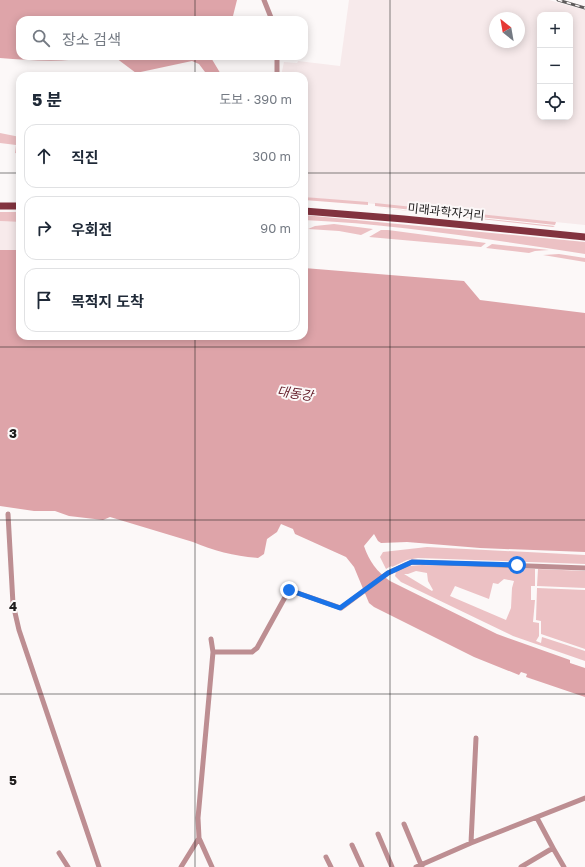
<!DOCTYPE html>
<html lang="ko">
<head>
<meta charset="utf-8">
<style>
	body { margin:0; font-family:"Golos Text","Noto Sans KR",sans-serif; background:#f2f2f3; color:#1f2937 }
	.controls { position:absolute; right:12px; top:12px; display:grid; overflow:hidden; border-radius:8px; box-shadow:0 2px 10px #0003 }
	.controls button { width:36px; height:36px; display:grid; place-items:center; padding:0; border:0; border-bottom:1px solid #e0e1e3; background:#fff; color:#1f2937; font:20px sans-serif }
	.compass { position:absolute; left:489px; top:12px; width:36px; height:36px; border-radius:50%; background:#fff; box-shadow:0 2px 10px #0003; rotate:329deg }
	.stop { position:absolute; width:12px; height:12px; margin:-9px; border:3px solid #1a73e8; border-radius:50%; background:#fff }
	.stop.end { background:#1a73e8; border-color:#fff; box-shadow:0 1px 4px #0008 }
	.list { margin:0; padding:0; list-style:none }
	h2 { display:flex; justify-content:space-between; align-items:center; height:52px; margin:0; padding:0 16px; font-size:17px }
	h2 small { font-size:13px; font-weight:400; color:#747a83 }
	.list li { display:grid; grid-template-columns:26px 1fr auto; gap:12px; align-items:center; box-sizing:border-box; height:64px; margin:0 8px 8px; padding:0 8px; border:1px solid #e0e1e3; border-radius:12px }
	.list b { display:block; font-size:15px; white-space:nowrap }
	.list em { font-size:13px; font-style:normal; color:#747a83 }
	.icon { flex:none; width:22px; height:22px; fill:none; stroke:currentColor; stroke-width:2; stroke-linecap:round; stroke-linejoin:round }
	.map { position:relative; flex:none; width:585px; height:867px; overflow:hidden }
	.search { position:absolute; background:#fff; box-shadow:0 2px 10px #0003; left:16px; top:16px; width:292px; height:44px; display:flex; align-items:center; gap:10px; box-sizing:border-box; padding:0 14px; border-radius:12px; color:#747a83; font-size:15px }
	.panel { position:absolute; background:#fff; box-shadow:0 2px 10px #0003; left:16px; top:72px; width:292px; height:268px; border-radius:12px }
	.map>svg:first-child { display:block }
	.built { fill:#f7eaeb; fill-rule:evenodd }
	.green { fill:#ecc1c4; fill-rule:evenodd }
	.water { fill:#dea4a9 }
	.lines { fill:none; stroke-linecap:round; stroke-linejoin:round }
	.minor { stroke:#bd8e92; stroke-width:5 }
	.major { stroke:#82333f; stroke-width:7 }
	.rail-casing { stroke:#5e5b5b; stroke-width:3 }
	.rail { stroke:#fcf8f8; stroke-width:1.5; stroke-dasharray:4.5; stroke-linecap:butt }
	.route { stroke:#1a73e8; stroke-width:5 }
	.grid { fill:none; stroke:#1f1d1d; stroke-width:1; stroke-opacity:0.55 }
	.labels { text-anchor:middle; stroke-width:4; stroke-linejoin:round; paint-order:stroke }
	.street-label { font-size:12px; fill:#1f1d1d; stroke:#fcf8f8 }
	.water-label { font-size:13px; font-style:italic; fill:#68232f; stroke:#fcf8f8 }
	.grid-label { font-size:13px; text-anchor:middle; font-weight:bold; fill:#1f1d1d; stroke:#fcf8f8; stroke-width:4; stroke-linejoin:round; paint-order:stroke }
</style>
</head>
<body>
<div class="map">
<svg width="585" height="867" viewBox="0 0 585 867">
	<rect width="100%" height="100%" fill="#fcf8f8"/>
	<path class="built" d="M349 0H549L585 10V225L304 197V76H281L284 62 297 63 298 61 340 66ZM540 15H570V117H540ZM495 18H519V42H495Z
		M0 221 20 222V250H0Z"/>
	<path class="green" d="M0 133 20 137V154L15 153 16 145 0 143Z
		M304 197 368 202V205L304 200Z
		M375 203 556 222 555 225 375 206Z
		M374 207 555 226 553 227Z
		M0 212H20V222L0 221Z
		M304 215 585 242V254C492 240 398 224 304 220Z
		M334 224 373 229 361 235 339 231 308 229 315 226Z
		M381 230H388L486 243 481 247 369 237Z
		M492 244 549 250 535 251 529 253 486 248Z
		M559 254 585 258V262L543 255Z
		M427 547 585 555V564L418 558 407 560 392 567 391 566 386 569 380 557 383 552Z
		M422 565 535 569V586H531V600H535L533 622 539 623V636L536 641 541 643 542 637 585 651V661L513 636 401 582 395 576 396 572 409 566ZM416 571 427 573 428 581 433 590 432 591 404 574H408ZM504 579 514 581 512 588 511 608 506 620 450 596 455 586 489 599 493 583 498 584Z
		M538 569 585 571V588L537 586Z
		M537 588 585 590V649L541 634V621L536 620Z"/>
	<path class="water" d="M0 0H237L232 20H20V56H93C62 64 31 60 0 58Z
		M110 56H210L222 76H208L199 64 192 61 136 73 116 58Z
		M0 250H20V336H304V268L464 281 480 300 585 313V552L480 548 407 542 381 543 378 541 374 534 364 546C369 561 377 572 390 581L497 634 570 660V663L585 668V697L526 677 527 674 521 672 519 675 474 657 374 607 369 603 354 567 346 557 295 534 293 529 281 524 277 532 267 539 264 554 258 558C236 556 213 551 193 542L110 517 103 520 69 516 55 511H34L0 506Z"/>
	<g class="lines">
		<path class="minor" d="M264 0 272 20
			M277 56V76
			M8 514 13 604 19 630 99 867
			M211 639 213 652 198 818 199 838 212 867
			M213 652H252L257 648 289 590 341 608 388 573 412 562 585 568
			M537 818 553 848
			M404 824 422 867
			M378 834 392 867
			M471 843 476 738
			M352 845 362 867
			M59 853 68 867
			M326 857 331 867
			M181 867 199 838
			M416 867 471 843 585 798
			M521 867 553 848 564 867"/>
		<path class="major" d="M0 206H20
			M304 211 404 219 585 237"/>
		<defs>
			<path id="rail" d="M558 0 585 8"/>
		</defs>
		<use href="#rail" class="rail-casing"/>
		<use href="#rail" class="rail"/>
	</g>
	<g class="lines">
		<path class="route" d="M289 590 340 608 388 573 412 562 517 565"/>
	</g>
	<path class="grid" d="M195 0V20M390 0V867M195 56V76M0 173H20M304 173H585M195 336V867M0 347H585M0 520H585M0 694H585"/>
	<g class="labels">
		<g class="street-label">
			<text transform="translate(446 212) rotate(6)" y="4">미래과학자거리</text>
		</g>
		<g class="water-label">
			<text transform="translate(295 393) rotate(9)" y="5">대동강</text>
		</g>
	</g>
	<g class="grid-label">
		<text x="13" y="438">3</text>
		<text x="13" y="611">4</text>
		<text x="13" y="785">5</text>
	</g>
</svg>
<div class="controls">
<button>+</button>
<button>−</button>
<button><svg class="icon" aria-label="locate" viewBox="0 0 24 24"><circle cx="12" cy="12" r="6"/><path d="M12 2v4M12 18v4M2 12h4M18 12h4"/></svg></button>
</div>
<svg class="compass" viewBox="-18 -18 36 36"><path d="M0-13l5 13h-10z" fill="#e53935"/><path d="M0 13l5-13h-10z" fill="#747a83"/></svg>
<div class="stop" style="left:517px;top:565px"></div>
<div class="stop end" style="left:289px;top:590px"></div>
<div class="search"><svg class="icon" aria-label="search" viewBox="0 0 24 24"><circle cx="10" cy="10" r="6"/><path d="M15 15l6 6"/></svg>장소 검색</div>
<section class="panel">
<h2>5 분<small>도보 · 390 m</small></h2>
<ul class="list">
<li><svg class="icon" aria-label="ahead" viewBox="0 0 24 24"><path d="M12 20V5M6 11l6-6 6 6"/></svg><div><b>직진</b></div><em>300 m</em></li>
<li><svg class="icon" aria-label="right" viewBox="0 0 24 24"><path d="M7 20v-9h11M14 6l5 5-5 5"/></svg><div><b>우회전</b></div><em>90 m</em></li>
<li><svg class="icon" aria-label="arrive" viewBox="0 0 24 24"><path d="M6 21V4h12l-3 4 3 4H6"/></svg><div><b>목적지 도착</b></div></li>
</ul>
</section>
</div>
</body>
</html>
